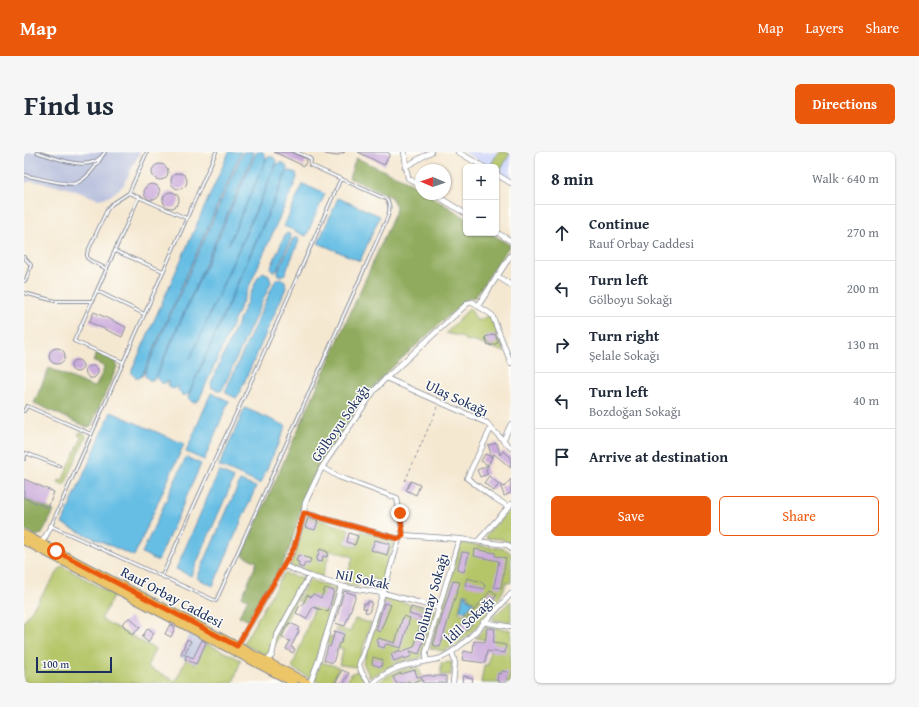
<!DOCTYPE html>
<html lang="en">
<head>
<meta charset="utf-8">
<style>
	body { margin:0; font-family:"Gentium Book Plus",serif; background:#f6f6f7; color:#1f2937 }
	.controls { position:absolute; right:12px; top:12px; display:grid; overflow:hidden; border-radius:6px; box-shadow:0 1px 3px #0004 }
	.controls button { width:36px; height:36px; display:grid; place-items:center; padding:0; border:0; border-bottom:1px solid #e0e1e3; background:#fff; color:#1f2937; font:20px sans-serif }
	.compass { position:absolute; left:391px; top:12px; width:36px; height:36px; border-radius:50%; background:#fff; box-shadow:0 1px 3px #0004; rotate:272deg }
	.scale { position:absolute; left:12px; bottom:10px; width:76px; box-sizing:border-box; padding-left:4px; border:2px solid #1b2f5e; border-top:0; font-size:11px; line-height:14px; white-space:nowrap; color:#1b2f5e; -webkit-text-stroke:3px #fdfcf7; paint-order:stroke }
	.stop { position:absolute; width:12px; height:12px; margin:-9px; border:3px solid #ea580c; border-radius:50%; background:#fff }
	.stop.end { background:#ea580c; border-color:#fff; box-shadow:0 1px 4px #0008 }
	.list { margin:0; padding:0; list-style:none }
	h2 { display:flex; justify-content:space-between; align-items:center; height:52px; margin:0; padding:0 16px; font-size:17px }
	h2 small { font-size:13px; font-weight:400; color:#747a83 }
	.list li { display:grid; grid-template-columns:26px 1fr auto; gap:12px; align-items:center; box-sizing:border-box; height:56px; padding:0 16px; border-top:1px solid #e0e1e3 }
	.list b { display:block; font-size:15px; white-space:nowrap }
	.list p { margin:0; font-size:13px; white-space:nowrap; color:#747a83 }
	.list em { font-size:13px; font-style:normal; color:#747a83 }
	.actions { display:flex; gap:8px; padding:12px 16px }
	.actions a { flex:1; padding:9px 0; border:1px solid #ea580c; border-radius:6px; text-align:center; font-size:14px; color:#ea580c }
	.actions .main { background:#ea580c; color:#fff }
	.icon { flex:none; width:22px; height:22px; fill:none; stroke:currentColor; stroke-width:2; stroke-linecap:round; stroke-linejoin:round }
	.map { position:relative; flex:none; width:487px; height:531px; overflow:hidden; border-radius:6px }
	header { display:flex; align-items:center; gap:24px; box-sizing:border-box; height:56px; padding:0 20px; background:#ea580c; color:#fff }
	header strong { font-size:19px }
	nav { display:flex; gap:22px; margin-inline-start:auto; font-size:14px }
	.intro { display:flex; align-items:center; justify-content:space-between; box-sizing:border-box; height:96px; padding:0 24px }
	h1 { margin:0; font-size:28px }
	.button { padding:10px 18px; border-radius:6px; background:#ea580c; color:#fff; font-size:14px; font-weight:700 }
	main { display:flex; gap:24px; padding:0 24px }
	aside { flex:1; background:#fff; border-radius:6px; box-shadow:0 1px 3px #0004 }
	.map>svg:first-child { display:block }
	.built { fill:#d2d9f9 }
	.industrial { fill:#bcc3de }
	.green { fill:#b5c669; stroke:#687a64; fill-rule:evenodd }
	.forest { fill:#90ab5d; stroke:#566d5e }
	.water { fill:#66bee4; stroke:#4076a1 }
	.building { fill:#cbabdc }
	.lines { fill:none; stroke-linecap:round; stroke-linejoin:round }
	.lane-casing { stroke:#888c98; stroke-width:4 }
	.street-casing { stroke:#888c98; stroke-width:6 }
	.primary-casing { stroke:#888c98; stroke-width:9 }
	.path { stroke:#888c98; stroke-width:1; stroke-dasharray:3 3; stroke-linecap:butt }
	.lane { stroke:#fff; stroke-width:2 }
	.street { stroke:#fff; stroke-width:4.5 }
	.primary { stroke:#ecc569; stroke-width:7 }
	.route { stroke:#ea580c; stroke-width:5 }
	.labels { text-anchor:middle; stroke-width:3; stroke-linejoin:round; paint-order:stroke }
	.street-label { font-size:14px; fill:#1b2f5e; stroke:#fdfcf7 }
</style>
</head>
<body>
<header>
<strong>Map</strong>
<nav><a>Map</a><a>Layers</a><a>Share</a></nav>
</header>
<div class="intro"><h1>Find us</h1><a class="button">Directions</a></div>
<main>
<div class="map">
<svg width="487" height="531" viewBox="0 0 487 531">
	<rect width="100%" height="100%" fill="#fdfcf7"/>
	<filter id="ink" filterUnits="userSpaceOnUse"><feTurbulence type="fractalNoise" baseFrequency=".025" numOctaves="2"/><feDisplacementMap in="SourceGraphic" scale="8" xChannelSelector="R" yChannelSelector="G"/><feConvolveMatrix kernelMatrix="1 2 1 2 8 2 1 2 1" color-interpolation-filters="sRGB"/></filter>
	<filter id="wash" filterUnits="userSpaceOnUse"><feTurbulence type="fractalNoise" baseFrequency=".012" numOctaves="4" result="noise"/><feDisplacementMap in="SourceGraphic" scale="16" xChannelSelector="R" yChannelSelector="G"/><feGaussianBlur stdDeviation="0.9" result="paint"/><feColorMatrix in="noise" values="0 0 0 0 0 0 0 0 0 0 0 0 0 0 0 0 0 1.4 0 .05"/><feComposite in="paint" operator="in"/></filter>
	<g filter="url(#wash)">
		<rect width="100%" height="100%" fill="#f5e8d1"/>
		<path class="built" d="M439 0H487V28L472 19V15H465Z"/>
		<path class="industrial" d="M0 0H116L99 34 86 44 80 46 74 47 43 36 9 29 0 31Z
			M165 482 182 491 172 512 156 505Z"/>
		<path class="green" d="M474 0H484L486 1 475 21 472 19V15H466Z
			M446 156 453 169 466 163 481 200 445 188 444 189 435 184 422 181Z
			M56 280 61 282 62 285 41 332 38 333 34 331 35 328 38 329 58 285 54 283Z
			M487 356V393L477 387 462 386 463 382Z
			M283 364 325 377 321 391 332 395 337 379 369 387 370 390 358 430 337 424 334 435 321 432 329 405 307 398 298 425 266 414Z
			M437 391 481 397 487 401V431L482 430C479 448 450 479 436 490 431 494 425 496 419 499L406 496ZM439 441 445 443 444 446 451 450 440 463 435 460Z
			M38 414 90 443 77 467 131 497 123 515 152 529 162 507 172 512 182 491 217 508 209 531H0V469Z
			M260 421 269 424 283 426 246 502 243 504 219 492Z
			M285 428 314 437 286 526 268 516 290 457 274 449Z
			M360 445 412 459 397 506 375 510 346 525 339 511Z
			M487 449V470L469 468V465Z
			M331 467 347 471 333 515 316 513 319 497 303 492 305 484 309 485 308 489 317 491 320 482 311 479 313 475 326 480Z
			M462 474 487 478 486 531H457L460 513H464L467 489 452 486Z
			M297 510 315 515 308 531H296L290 528Z
			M428 510 427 523H417V511Z
			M395 515 398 531H354C366 520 379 517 395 515Z
			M335 519 342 531H322L328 521Z"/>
		<path class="forest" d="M332 6 379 27 397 38V42H403L442 66V81H466L486 93 451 145 443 147 363 220 347 238 296 312 278 351 276 361 266 395 258 414 225 469 215 464 224 447 218 445 233 410 218 403 371 61 372 54 366 44 325 26Z
			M73 201 93 210 92 212 93 215 67 274 63 275 10 251 25 216 69 235 72 234 80 217 79 214 69 209Z
			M0 346 30 359 18 382 11 384 0 377Z"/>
		<path class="water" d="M205 0H217L118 224 115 226H112L108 222V218Z
			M219 0H229V4L131 226 128 228H125L121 224V220Z
			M234 0H239L241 3 242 7 204 93 243 6C248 3 253 6 252 12L166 207 253 12C258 9 263 12 263 18L165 241 162 243H158L154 239 155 234C151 237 148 238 144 234V229L140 231H137L133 227V223L232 1Z
			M267 19 272 21 273 26 175 248 172 250H168L164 246 165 242 263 20Z
			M279 32 301 42 282 84 260 74Z
			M314 46 356 64 336 109 294 91Z
			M263 81 266 82 267 86 253 118 249 120 247 118V115L261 83Z
			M271 85H274L275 89 261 122 257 124 254 122V119L269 87Z
			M239 120 245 123 247 130 199 236 197 239 188 236 187 231 234 125Z
			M253 127H257L261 129 262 136 215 242 212 246 202 241V238L250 131Z
			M187 241 205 249 180 308 162 300Z
			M221 256 262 274 236 332 195 314Z
			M87 260 160 292 110 404 38 372Z
			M162 305 177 312 134 409 118 401Z
			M195 319 210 326 167 424 152 417Z
			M216 329 232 335 189 434 173 426Z
			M440 442 443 443 442 446 449 450 441 460 436 458Z"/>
		<g id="blocks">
			<path class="building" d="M250 0H266L283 7 280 14Z
				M301 0H321L312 4 301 2Z
				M334 0H363L366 2 360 13Z
				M128 20a8 8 0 1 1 16 0a8 8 0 1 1-16 0Z
				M147 29a8 8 0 1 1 16 0a8 8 0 1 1-16 0Z
				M120 40a8 8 0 1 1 16 0a8 8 0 1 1-16 0Z
				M139 48a8 8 0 1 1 16 0a8 8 0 1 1-16 0Z
				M70 160 102 175 98 185 65 170Z
				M471 182 474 191 466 194V192L464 193 461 185Z
				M25 204a8 8 0 1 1 16 0a8 8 0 1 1-16 0Z
				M47 214a6 6 0 1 1 12 0a6 6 0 1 1-12 0Z
				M66 214H70L74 217V222L70 226H65L62 222 61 217Z
				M473 291 476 303 479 299 487 305V316L470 302 464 313 457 309 461 302 468 305 464 293Z
				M464 313 462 318 464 322 456 325 453 318Z
				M465 324 475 332 470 339 460 331Z
				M0 327 30 340 24 356 0 346Z
				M487 327V341L480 344 476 332 480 335Z
				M387 329 396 333 392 343 382 338Z
				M284 366 294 369 291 378 281 375Z
				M325 381 334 384 331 393 323 390Z
				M351 388 366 392 363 403 347 398Z
				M296 397 304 400 303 405 299 404 298 410 292 409Z
				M451 397 471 401V404L482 406 477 436 470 435 475 409 450 404Z
				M438 400 445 401 440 420 433 418Z
				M274 403 287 407 285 412 281 411 279 416 274 414 275 410 272 409Z
				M443 426 454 429V428L461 433 460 437 441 433Z
				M429 429 436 430 416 495 409 493Z
				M301 436 310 439 304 460 289 455 282 467 272 461 276 453 278 454 283 443 287 445 289 442 297 446Z
				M467 438 473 443 443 478 429 490 425 483 441 469Z
				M320 439 332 443 321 474 311 471Z
				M344 449 348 450 345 461 341 460 342 457 339 456 340 451 343 452Z
				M360 451 367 453 356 480 352 478Z
				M387 455 405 460 402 471H404L399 490 395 502 386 499 388 504 381 507 380 505 370 509 367 502 376 498V500L390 495 391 492 398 466 385 462Z
				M379 464 386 466 377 496 363 492 361 493 360 496 354 494 355 491 353 490 354 486 371 491Z
				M106 465 116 476 108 483 98 472Z
				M266 471 275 475 273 478 275 479 267 495 271 497 269 501 262 497 266 489 259 486 258 484 264 472Z
				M146 472 151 475 147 485 141 482Z
				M124 476 130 481 124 490 118 485Z
				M463 476 471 477 469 491 482 493 481 501 463 499 461 511 438 508 440 499 449 501 450 489 461 490Z
				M311 479 320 482 317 491H315L309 511 300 508 304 494 306 495Z
				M163 487 167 489 160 503 157 502Z
				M178 488 182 491 172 512 161 507 162 503 169 506Z
				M349 505 359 508 357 515 348 512Z
				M318 518 325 521 320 531H311Z
				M391 518 393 525 407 523V524H422V531H399L398 527 387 531 385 529 381 531H372L369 525 377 521V522Z
				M478 519 484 520 482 531H475V529H473L474 521 477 522Z
				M439 524 449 526 448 531H438Z"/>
		</g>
	</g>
	<g filter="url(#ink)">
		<use href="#blocks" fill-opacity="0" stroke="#888c98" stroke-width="1"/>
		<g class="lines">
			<defs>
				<path id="lane" d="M13 0C32 6 68 23 81 0
					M123 0 105 41 162 66
					M192 0 27 374 192 449 356 82C360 72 371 56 362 47L286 13 287 8 284 5 272 0
					M0 23C11 25 45 35 53 31 64 26 71 16 77 6
					M91 99 139 119
					M0 105 7 113 2 128 0 129
					M83 117 67 109 63 106V101L83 58 88 52 105 41
					M73 139 120 162
					M0 141 31 149H69
					M99 210 50 189 115 45
					M0 259 3 254 67 282
					M0 307 2 301 35 314
					M138 424 193 303 229 225 317 26"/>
				<path id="street" d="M380 0 384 26 397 34
					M434 0 460 15
					M381 15 407 0
					M472 22 487 31
					M410 42 442 62
					M472 80 487 89
					M473 124 487 133
					M454 154 468 163 487 211
					M362 226 463 271 467 276 487 296
					M467 276 443 326 467 344 485 355
					M479 289 487 272
					M298 315 315 325 373 346 379 383
					M280 361 375 387 376 386
					M379 383 435 387 484 393 487 397
					M454 389 487 352
					M16 391 20 387 27 374
					M261 414 285 424 320 435 359 441 415 456
					M459 470 487 475
					M213 494 270 397 280 361 281 351 298 315 350 239 362 226 444 151 449 150 454 154 487 103
					M428 500 431 511 429 531
					M243 509 248 503 252 485 285 424
					M402 509V500L435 387
					M286 531 295 507 317 435
					M345 531 338 521 335 513 359 441 375 387
					M350 531C366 516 378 514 399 510 405 508 412 508 417 506 440 496 469 461 487 442"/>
				<path id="primary" d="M0 382 284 531
					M0 389 270 531"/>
			</defs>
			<use href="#lane" class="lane-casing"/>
			<use href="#street" class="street-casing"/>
			<use href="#primary" class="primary-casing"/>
			<path class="path" d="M381 329 414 254"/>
			<use href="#lane" class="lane"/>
			<use href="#street" class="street"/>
			<use href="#primary" class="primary"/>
		</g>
	</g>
	<g class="lines" filter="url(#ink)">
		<path class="route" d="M32 399 213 494 270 396 280 361 375 387 379 383 376 361"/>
	</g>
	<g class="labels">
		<g class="street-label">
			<text transform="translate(433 246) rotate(25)" y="5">Ulaş Sokağı</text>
			<text transform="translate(316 271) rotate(-55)" y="5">Gölboyu Sokağı</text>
			<text transform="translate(339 427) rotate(12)" y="5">Nil Sokak</text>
			<text transform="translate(148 445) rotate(28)" y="5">Rauf Orbay Caddesi</text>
			<text transform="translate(407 445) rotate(-74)" y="5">Dolunay Sokağı</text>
			<text transform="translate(445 468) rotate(-43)" y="5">İdil Sokağı</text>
		</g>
	</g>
</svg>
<div class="controls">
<button>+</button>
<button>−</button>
</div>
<svg class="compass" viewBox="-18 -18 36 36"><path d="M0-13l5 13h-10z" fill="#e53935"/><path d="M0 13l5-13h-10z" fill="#747a83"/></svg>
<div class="scale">100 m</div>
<div class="stop" style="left:32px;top:399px"></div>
<div class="stop end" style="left:376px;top:361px"></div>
</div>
<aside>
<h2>8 min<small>Walk · 640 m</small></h2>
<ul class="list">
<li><svg class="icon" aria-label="ahead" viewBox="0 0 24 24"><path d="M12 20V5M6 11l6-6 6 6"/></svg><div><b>Continue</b><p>Rauf Orbay Caddesi</p></div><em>270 m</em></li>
<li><svg class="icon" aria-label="left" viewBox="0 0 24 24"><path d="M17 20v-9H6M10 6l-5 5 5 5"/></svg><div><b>Turn left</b><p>Gölboyu Sokağı</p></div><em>200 m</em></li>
<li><svg class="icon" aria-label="right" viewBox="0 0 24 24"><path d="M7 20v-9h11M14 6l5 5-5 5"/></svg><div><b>Turn right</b><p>Şelale Sokağı</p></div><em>130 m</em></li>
<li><svg class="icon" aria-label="left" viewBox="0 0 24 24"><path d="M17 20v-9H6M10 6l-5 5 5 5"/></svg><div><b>Turn left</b><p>Bozdoğan Sokağı</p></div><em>40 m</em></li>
<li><svg class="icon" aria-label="arrive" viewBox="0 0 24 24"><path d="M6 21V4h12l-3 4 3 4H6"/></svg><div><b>Arrive at destination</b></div></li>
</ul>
<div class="actions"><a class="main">Save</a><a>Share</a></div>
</aside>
</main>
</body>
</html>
